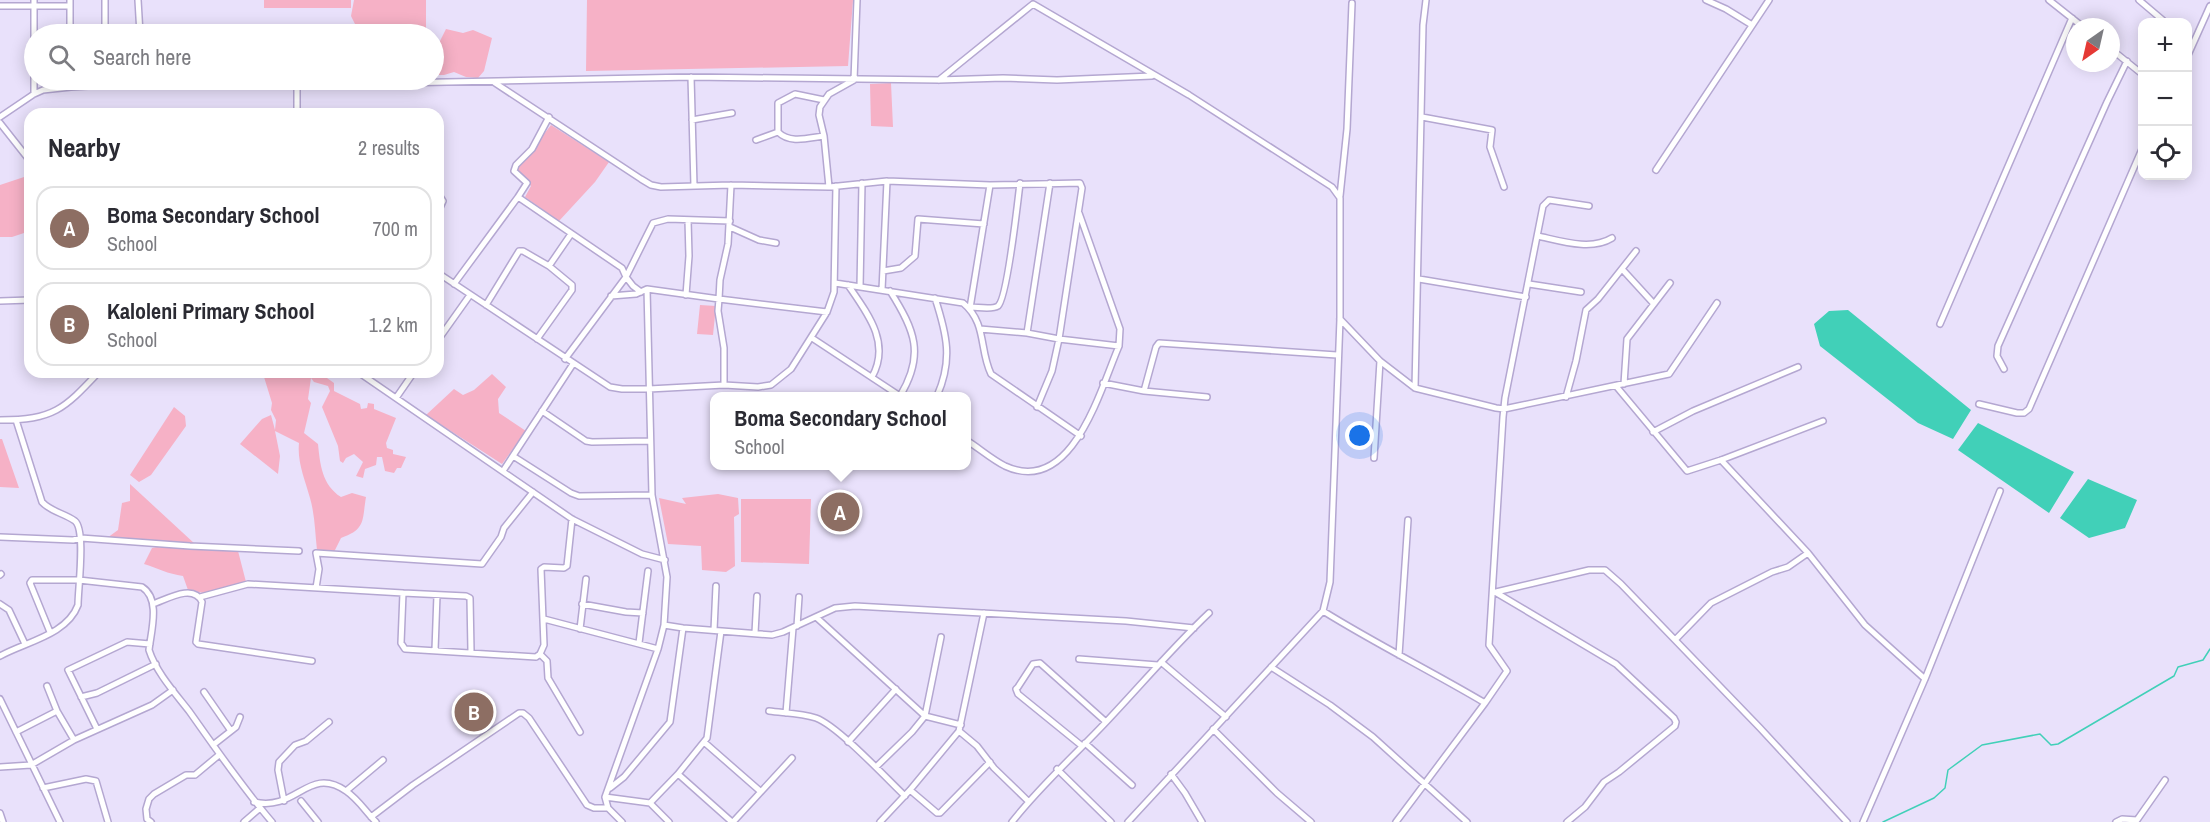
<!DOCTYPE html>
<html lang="en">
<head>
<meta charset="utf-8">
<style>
	body { margin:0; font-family:"Archivo Narrow",sans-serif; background:#f2f2f3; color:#2b2b33 }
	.controls { position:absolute; right:18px; top:18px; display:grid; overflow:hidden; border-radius:12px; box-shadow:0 3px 15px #0003 }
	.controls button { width:54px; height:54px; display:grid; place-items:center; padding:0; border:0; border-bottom:2px solid #e1e1e2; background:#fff; color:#2b2b33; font:30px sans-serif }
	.compass { position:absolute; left:2066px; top:18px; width:54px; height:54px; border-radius:50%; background:#fff; box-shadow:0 3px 15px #0003; rotate:214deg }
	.you { position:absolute; left:1360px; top:436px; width:21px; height:21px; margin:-15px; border:4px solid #fff; border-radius:50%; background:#1a73e8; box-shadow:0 0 0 9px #1a73e833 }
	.badge { display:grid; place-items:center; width:39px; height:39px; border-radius:50%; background:#5b6a14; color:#fff; font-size:20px; font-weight:700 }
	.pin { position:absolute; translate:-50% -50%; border:3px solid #fff; box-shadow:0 2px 6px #0006 }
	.popup { position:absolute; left:710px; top:392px; width:261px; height:78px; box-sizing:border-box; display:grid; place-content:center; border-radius:12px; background:#fff; filter:drop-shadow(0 2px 4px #0005); font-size:20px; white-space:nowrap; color:#7c7c81 }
	.popup b { font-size:22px; color:#2b2b33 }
	.popup::after { content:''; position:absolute; left:50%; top:100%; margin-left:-12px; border:12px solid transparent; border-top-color:#fff }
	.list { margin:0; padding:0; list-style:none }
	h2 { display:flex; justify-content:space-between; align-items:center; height:78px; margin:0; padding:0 24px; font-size:26px }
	h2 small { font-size:20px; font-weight:400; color:#7c7c81 }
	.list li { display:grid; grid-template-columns:39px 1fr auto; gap:18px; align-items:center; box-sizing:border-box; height:84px; margin:0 12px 12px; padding:0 12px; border:2px solid #e1e1e2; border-radius:18px }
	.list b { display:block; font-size:22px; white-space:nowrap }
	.list p { margin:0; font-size:20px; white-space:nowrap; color:#7c7c81 }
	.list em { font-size:20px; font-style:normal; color:#7c7c81 }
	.icon { flex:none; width:33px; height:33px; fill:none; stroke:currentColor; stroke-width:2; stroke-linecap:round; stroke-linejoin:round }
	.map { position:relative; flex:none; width:2210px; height:822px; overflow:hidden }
	.search { position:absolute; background:#fff; box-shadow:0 3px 15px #0003; left:24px; top:24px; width:420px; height:66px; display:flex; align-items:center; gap:15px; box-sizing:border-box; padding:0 21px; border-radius:33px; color:#7c7c81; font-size:22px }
	.panel { position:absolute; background:#fff; box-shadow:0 3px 15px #0003; left:24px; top:108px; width:420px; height:270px; border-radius:18px }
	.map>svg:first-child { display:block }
	.green { fill:#f6b1c6 }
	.water { fill:#41d0b8 }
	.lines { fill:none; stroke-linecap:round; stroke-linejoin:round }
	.stream { stroke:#41d0b8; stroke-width:1.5 }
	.minor-casing { stroke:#b4a7d1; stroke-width:8 }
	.minor { stroke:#fff; stroke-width:5 }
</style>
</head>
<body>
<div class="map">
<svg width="2210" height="822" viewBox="0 0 2210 822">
	<rect width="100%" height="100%" fill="#e9e1fb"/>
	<path class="green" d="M264 0H351V8H264Z
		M354 0H426V34H372L371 30 368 31 356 26 351 16Z
		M587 0H853L848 66 586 71Z
		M446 29 463 33 473 30 492 38 484 71 478 78 466 77 454 72 444 75H434V53Z
		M891 83 893 127 871 126 870 84Z
		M551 125 609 162 595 182 559 221 525 197 531 186 516 170Z
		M30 167V231L12 237H0V185L24 177V172Z
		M700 305 716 306 713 335 697 334Z
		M256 372H315L319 375 327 372V378L334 383V391L360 404 361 409 367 408 368 403 374 404V409L396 418 386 443 387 448 393 450V454L406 457 401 468H397L394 473 385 471 382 457H377L376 465 365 469 363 478 356 476 363 462 354 454 346 458 343 463 340 461 338 446 322 407 330 391 328 386 314 382 311 378 308 399 311 403 304 433 318 444C320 464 322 485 341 497L352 493 366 497C362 521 366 529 341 538L334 552 317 550C315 533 315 515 310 498 305 480 297 462 299 443L275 431 280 456 278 474 240 444 262 419 271 415 275 430 276 420 271 410 272 403 264 377Z
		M492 374 506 387 498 399 499 413 526 431 502 464 426 415 454 389 463 395 474 390Z
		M174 407 185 416 186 426 151 475 139 482 130 475Z
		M0 439H2L19 488 0 487Z
		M130 484 195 544 107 538 118 530 122 503 130 501Z
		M718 494 738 498 739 514 734 517 735 566 726 572 702 570 701 546 668 544 659 498 686 504 682 498Z
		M741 499H811L809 564 741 562Z
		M157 547 238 551 246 582 204 593 188 590 183 576C168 574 157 568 144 564L152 548Z"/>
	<path class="water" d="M1848 310 1971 410 1953 439 1918 423 1820 346 1814 324 1829 311Z
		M1978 423 2074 472 2049 513 1958 450Z
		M2088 479 2137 500 2125 528 2089 538 2060 518Z"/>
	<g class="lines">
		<path class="stream" d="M1883 822 1934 798 1945 788 1948 770 1982 745 2040 734 2051 745 2058 744 2174 676 2178 667 2203 660 2210 649"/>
		<defs>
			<path id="minor" d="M70 0V34
				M105 0V34
				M138 0 140 34
				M1706 0 1726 9 1752 25
				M2049 0 2083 27
				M2139 0 2165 22
				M0 6H70
				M140 34 208 32 224 34
				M2111 49 2142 74
				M2188 55 2210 6
				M691 77 694 186
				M939 80 1033 4 1189 95 1332 187 1340 198V319L1330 582 1323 611 1128 822
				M495 83 641 179 651 185 661 187 731 185 829 187 887 181 990 185 1080 183 1082 188 1059 339 1027 333 980 329
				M34 94V0
				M297 114V85
				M0 117 34 94 43 90 71 87 140 83 297 85 691 77 939 80 1003 78 1057 80 1152 76
				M1422 117 1492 130 1490 147 1504 187
				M692 120 732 113
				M0 123 30 161
				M824 136C808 138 790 144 778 132V103L795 94 824 100
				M756 140 778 132
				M1656 170 1769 0
				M731 185 728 244 720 280 719 299 827 312
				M829 187 824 136 819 115 820 107 829 94 854 80 857 0
				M438 193 443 201 438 212
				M1340 196 1347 129 1352 3
				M518 197 527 183 514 171 516 165 532 149 549 117
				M730 227 759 240 776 243
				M1538 236C1561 241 1591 251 1612 238
				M549 266 571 234
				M1622 269 1654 304
				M883 271 901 268 915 256 918 219 984 224
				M438 273 610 387 622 389H649L724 385 758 387 771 385 791 369 827 312 834 292 836 186
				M1419 279 1526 297
				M835 283 963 303C987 323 979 349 991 374L1081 436
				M454 284 518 197 622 268 626 277 565 359
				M1529 284 1581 292
				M848 285C868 314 891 343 872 377
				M860 287 862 183
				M882 290 887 181
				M641 292 633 286 626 277 653 223 668 219 730 221
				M686 295 689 256 688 220
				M611 296 636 294 647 289 719 299 718 311 724 348V385
				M935 298C947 335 953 360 937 396
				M0 301 30 300
				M486 305 519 251H523L549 266 572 285V290L537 339
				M971 307C978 307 992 310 998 306 1007 299 1018 200 1020 183
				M970 308 990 185
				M1340 319 1380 361 1415 388 1496 408 1504 409 1669 374 1717 303
				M1940 324 2072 18
				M1027 333 1050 183
				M812 338 900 396C925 355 915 330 890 291
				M438 340 470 295
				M2004 369 1997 356 1998 346 2107 102 2127 61
				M145 372 149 374 153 372
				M358 372 572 519 642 554 665 560
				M1103 383 1144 391 1207 397
				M1624 384 1627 339 1670 283
				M1616 386 1687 471 1721 460 1823 421
				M1415 388 1423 25 1426 0
				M1144 391 1156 347 1159 343 1337 355
				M1566 397 1576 361 1586 310 1598 299 1636 251
				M396 398 414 372
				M1979 404 2017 413H2024L2029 409 2142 149
				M1037 407 1052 371 1059 339 1119 346
				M542 411 586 441 592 442 649 441
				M0 420C54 420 64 409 99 372
				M1653 432 1693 411 1798 367
				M966 440C979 448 991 459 1005 466 1072 497 1100 390 1119 346L1120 329 1079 213
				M513 456 571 493 579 496 652 495
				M1374 458 1380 361
				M1721 460 1808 553 1865 625 1925 679
				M503 471 573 364
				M0 537 73 540 81 538 190 546 299 551
				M0 575 1 574
				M316 588 319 569 316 553 482 564 501 537 504 528 533 492
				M1495 592 1616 664 1674 718 1676 722 1675 726 1619 772 1604 782 1585 807 1567 822
				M1496 592 1589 570H1605L1621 584 1760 728 1847 822
				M200 597 248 584 403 593
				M0 604 9 610 25 644
				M153 604C167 599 194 583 202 602L196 642 198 644 312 661
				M582 604 626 612 643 613
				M1323 611C1376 644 1431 671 1485 703L1396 822
				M816 617 925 716 912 732 876 767
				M544 619 658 649
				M664 625 683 628 772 635 783 632 835 608 855 606 1126 621 1194 628
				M797 626 799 597
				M580 629 586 579
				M714 630 716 586
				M721 631 707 738 678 774 732 822
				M50 632 30 583 32 580H79L142 587C161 599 151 631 149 650 156 672 175 693 189 711 216 749 242 787 272 822
				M755 633 757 596
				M941 637 925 716 961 725
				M1675 640 1711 603 1772 572 1788 567 1808 553
				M639 643 648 571
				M435 650 437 595
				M471 651 470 598 466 596 403 593 401 643 405 649 536 657 540 654 544 645 541 569 544 567 564 568 567 566 572 519
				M540 654 547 661 548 678 580 732
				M1399 655 1408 520
				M0 656C25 642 67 635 78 605 78 589 86 530 75 521 64 513 51 512 42 502L16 420
				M1079 659 1158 665
				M1161 662 1226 717
				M1271 667 1330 705 1373 737 1467 822
				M47 686 57 711 74 740
				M204 692 231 731
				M81 697 97 693 156 664
				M0 699 60 822
				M1485 703 1507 671 1489 645 1503 417 1505 398 1543 206 1549 200 1589 206
				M769 711C784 713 801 713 816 718 838 726 886 778 905 796
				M786 713 793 628
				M97 729 68 670 127 642 150 644
				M1213 729 1277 793 1311 822
				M959 731 977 746 994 768 1028 801
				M16 732 57 711
				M704 742 760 791
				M848 742 896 689
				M1085 743 1132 785
				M213 745 236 727 240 717
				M1082 746 1018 694 1016 689 1018 687 1033 664 1040 663 1106 722
				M0 767 31 765 74 740 152 705 173 690
				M1057 769 1111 822
				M1171 774 1185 793 1202 822
				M43 788 86 779 96 781 108 822
				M610 788 624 777 670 722 683 628
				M910 790 937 813H940L990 762
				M346 791 383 760
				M605 797 650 803 678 774
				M284 801 278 770 279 762 295 745 306 741 329 722
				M301 801 318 822
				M254 802C297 812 308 765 346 791 358 799 366 812 376 822
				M650 803 669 822
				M0 813 3 822
				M371 817 413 785 519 713H523L529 718 587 805 594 808H608
				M151 822 147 819 146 809 149 799 154 794 186 775H195L219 755
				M244 822 260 808
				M622 822 608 808 605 797 658 649 664 625 667 577 652 495 647 289
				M733 822 792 758
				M880 822 910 790 959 731 984 613
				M1012 822C1041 785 1075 755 1107 721 1141 685 1173 647 1209 613
				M1863 822 1925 679 2000 491
				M2116 822 2122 819 2137 820 2165 780"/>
		</defs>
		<use href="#minor" class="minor-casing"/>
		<use href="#minor" class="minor"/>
	</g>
</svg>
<div class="controls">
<button>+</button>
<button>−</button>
<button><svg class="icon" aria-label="locate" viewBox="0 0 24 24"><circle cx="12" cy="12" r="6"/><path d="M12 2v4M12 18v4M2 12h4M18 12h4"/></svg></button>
</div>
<svg class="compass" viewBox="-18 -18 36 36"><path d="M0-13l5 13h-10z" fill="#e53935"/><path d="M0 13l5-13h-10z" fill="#7c7c81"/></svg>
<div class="you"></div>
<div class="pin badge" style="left:840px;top:512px;background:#8d6e63">A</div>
<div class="popup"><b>Boma Secondary School</b>School</div>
<div class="pin badge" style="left:474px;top:712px;background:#8d6e63">B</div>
<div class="search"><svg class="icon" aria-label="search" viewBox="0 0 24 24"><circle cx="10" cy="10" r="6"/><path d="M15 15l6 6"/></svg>Search here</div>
<section class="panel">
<h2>Nearby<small>2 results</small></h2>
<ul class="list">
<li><span class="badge" style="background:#8d6e63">A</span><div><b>Boma Secondary School</b><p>School</p></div><em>700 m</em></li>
<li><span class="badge" style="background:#8d6e63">B</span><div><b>Kaloleni Primary School</b><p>School</p></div><em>1.2 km</em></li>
</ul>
</section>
</div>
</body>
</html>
